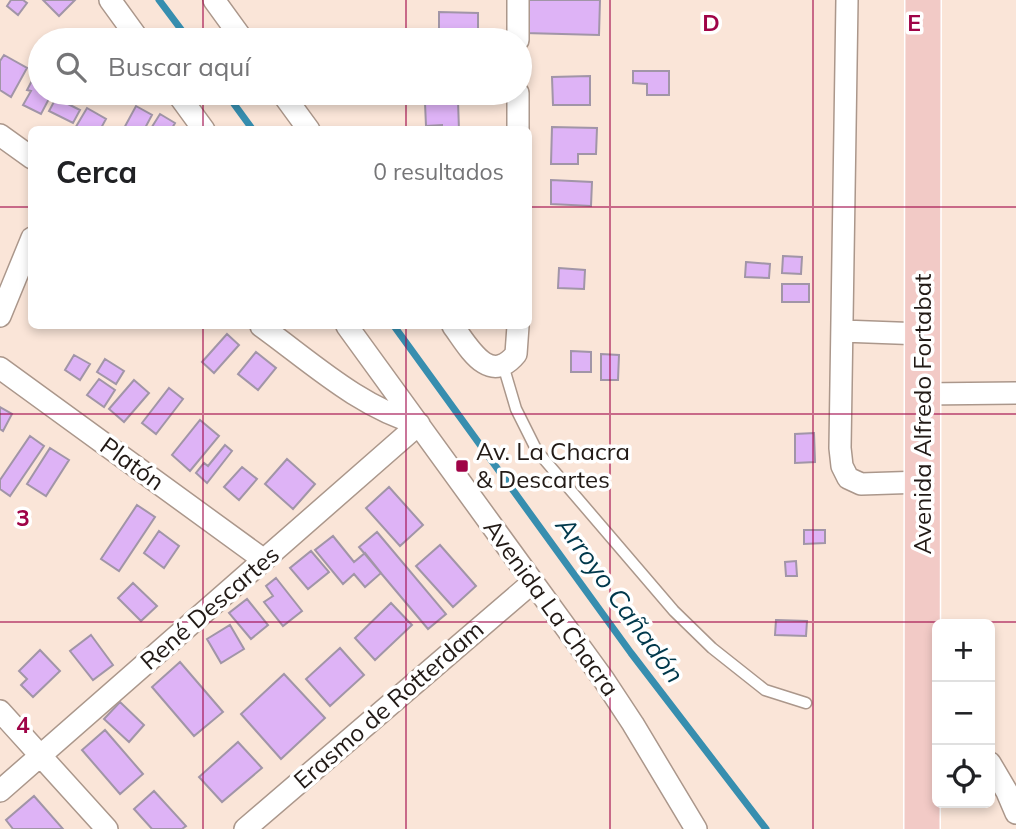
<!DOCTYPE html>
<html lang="es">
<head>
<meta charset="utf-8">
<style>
	body { margin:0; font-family:Mulish,sans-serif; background:#f6f6f6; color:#202124 }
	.controls { position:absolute; right:21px; bottom:21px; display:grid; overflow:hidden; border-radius:10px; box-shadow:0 4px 10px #0003 }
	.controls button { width:63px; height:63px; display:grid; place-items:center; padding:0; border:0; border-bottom:2px solid #e0e0e0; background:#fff; color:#202124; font:35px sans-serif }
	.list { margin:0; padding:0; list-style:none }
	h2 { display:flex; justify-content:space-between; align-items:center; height:91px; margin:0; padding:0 28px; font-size:30px }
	h2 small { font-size:23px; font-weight:400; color:#757577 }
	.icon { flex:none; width:38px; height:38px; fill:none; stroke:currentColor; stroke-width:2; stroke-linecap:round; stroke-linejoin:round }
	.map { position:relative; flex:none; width:1016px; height:829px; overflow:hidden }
	.search { position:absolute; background:#fff; box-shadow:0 4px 10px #0003; left:28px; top:28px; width:504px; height:77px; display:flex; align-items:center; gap:18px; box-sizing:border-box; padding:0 24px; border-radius:38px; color:#757577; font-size:26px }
	.panel { position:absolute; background:#fff; box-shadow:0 4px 10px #0003; left:28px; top:126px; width:504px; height:203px; border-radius:10px }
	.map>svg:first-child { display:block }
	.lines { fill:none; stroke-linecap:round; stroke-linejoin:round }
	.stream { stroke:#378eaf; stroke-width:7 }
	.building { fill:#deb3f6; stroke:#a195a7; stroke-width:2 }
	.service-casing { stroke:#ab978b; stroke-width:13 }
	.minor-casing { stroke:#ab978b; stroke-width:24 }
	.trunk-casing { stroke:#fff; stroke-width:38 }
	.service { stroke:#fff; stroke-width:10 }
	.minor { stroke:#fff; stroke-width:21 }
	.trunk { stroke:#f2cac6; stroke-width:35 }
	.grid { fill:none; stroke:#9f0347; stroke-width:2; stroke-opacity:0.55 }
	.poi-dot { fill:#9f0347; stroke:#fff; stroke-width:2.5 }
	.labels { text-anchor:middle; stroke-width:7; stroke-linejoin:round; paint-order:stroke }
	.street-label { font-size:24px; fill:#221a16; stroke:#fff }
	.poi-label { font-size:24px; fill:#221a16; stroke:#fff; text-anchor:start }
	.water-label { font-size:26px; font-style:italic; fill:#00384b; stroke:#fff }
	.grid-label { font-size:23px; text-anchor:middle; font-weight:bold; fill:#9f0347; stroke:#fff; stroke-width:7; stroke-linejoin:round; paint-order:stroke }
</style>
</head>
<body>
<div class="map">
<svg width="1016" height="829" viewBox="0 0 1016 829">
	<rect width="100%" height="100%" fill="#fae5d8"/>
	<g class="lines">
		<path class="stream" d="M159 0 189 40
			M226 93 253 130
			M394 326 631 653 766 829"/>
	</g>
	<path class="building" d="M11 0H23L27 3 18 15 7 6Z
		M43 0H75L59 16Z
		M526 0H600L599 35 525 33Z
		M439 12 478 13V40H439Z
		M326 32H356L357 40H326Z
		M4 55 27 68 11 97 0 90V61Z
		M38 69 40 70V93H52L41 114 23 105 31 91 27 90Z
		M633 71H669V95H647V84L633 83Z
		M590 76V105H553L552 77Z
		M56 98 80 110 73 123 49 111Z
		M458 101 459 130H442V125L426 126 425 103Z
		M136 106 152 115 144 130H123Z
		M87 108 106 119 100 130H74Z
		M160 114 175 123 171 130H150Z
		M552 127 597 128 596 154H578V164H551Z
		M551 180 592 182 591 206 551 204Z
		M783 256 802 257 801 274 782 273Z
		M746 262 770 264 769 278 745 277Z
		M559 268 585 270 584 289 558 288Z
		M782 284H809V302H782Z
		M227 334 239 345 214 373 202 362Z
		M571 351 591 352V372H571Z
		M256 352 276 368 258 390 238 374Z
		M601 354 619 355 618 380H601Z
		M74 355 90 364 80 380 65 370Z
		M105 359 124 371 116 384 97 372Z
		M99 379 115 390 104 407 87 395Z
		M134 380 149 393 124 422 109 409Z
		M169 388 183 399 156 434 142 423Z
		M0 407 12 414 3 431 0 429Z
		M200 420 219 436 190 471 172 455Z
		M814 433 815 462 795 463V434Z
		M30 436 44 446 10 496 0 489V480Z
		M225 445 232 451 207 483 196 473 204 463 208 466Z
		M50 448 69 460 46 496 27 484Z
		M287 459 315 484 293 509 265 484Z
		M242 467 257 479 239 500 224 487Z
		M389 487 423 525 400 546 366 508Z
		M137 505 155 517 119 571 101 559Z
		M804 530H825V543L804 544Z
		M159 531 179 546 164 568 144 553Z
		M377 532 446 614 428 629 359 547Z
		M333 536 354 562 365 553 381 573 365 587 354 574 343 584 315 550Z
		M440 545 476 586 453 607 416 566Z
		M311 551 329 572 308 589 290 568Z
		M796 561 797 576H786L785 562Z
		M276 578 302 611 283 626 264 602 273 596 266 586Z
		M133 583 157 606 141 621 118 598Z
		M247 599 268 625 251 639 229 613Z
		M391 603 412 625 375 660 355 638Z
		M776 620 807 621 806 636 775 635Z
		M230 625 244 649 221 663 207 639Z
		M91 635 113 665 93 680 70 651Z
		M340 648 364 675 330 706 306 679Z
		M40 650 60 671 33 697 21 685 27 679 19 671Z
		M180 662 223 712 194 736 152 687Z
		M284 674 325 718 281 759 241 714Z
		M120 702 144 725 129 742 104 719Z
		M105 730 143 774 120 794 82 750Z
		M238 742 262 768 222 802 199 777Z
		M154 791 186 826 182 829H152L134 809Z
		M34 796 63 829H13L6 820Z"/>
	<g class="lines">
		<defs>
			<path id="service" d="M503 365 516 409 537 451 674 611 712 648 765 690 806 703"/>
			<path id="minor" d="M110 0 139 40
				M214 0 243 40
				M518 0V40
				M847 0 840 448 842 466 848 478 861 484 923 482
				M177 93 204 130
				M282 93 309 130
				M518 93V130
				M0 135 32 158
				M0 316 32 238
				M261 326C311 362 359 407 419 424
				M347 326 604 680 633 724 696 829
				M453 326C468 346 489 387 516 354L518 326
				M842 331 923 334
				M0 368 264 560
				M923 394 1016 393
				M0 711 107 829
				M990 763 1007 792 1016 813
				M0 791 419 424
				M245 829 533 582"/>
			<path id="trunk" d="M922 829 923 0"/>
		</defs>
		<use href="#service" class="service-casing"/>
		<use href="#minor" class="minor-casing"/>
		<use href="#trunk" class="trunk-casing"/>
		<use href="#service" class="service"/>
		<use href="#minor" class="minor"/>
		<use href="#trunk" class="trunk"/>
	</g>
	<path class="grid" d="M203 0V40M406 0V40M610 0V829M813 0V829M203 93V130M406 93V130M0 207H32M528 207H1016M203 326V829M406 326V829M0 414H1016M0 622H1016"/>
	<rect class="poi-dot" x="455" y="459" width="14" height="14" rx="3.5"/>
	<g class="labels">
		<g class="street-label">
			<text transform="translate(923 414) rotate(-90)" y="8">Avenida Alfredo Fortabat</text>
			<text transform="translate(132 464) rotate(36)" y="8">Platón</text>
			<text transform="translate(210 608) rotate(-41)" y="8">René Descartes</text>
			<text transform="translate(551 608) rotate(54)" y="8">Avenida La Chacra</text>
			<text transform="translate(389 705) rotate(-41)" y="8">Erasmo de Rotterdam</text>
		</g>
		<g class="poi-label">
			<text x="476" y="460">Av. La Chacra<tspan x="476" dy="28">&amp; Descartes</tspan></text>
		</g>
		<g class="water-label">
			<text transform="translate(620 600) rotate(54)" y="9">Arroyo Cañadón</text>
		</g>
	</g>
	<g class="grid-label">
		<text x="711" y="31">D</text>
		<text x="914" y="31">E</text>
		<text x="23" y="526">3</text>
		<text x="23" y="733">4</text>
	</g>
</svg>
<div class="controls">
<button>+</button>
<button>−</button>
<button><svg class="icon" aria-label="locate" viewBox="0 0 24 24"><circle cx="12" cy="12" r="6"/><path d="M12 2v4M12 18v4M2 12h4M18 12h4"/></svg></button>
</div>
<div class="search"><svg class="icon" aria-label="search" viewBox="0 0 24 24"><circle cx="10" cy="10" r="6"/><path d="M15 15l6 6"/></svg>Buscar aquí</div>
<section class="panel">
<h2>Cerca<small>0 resultados</small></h2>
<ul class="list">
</ul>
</section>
</div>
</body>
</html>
